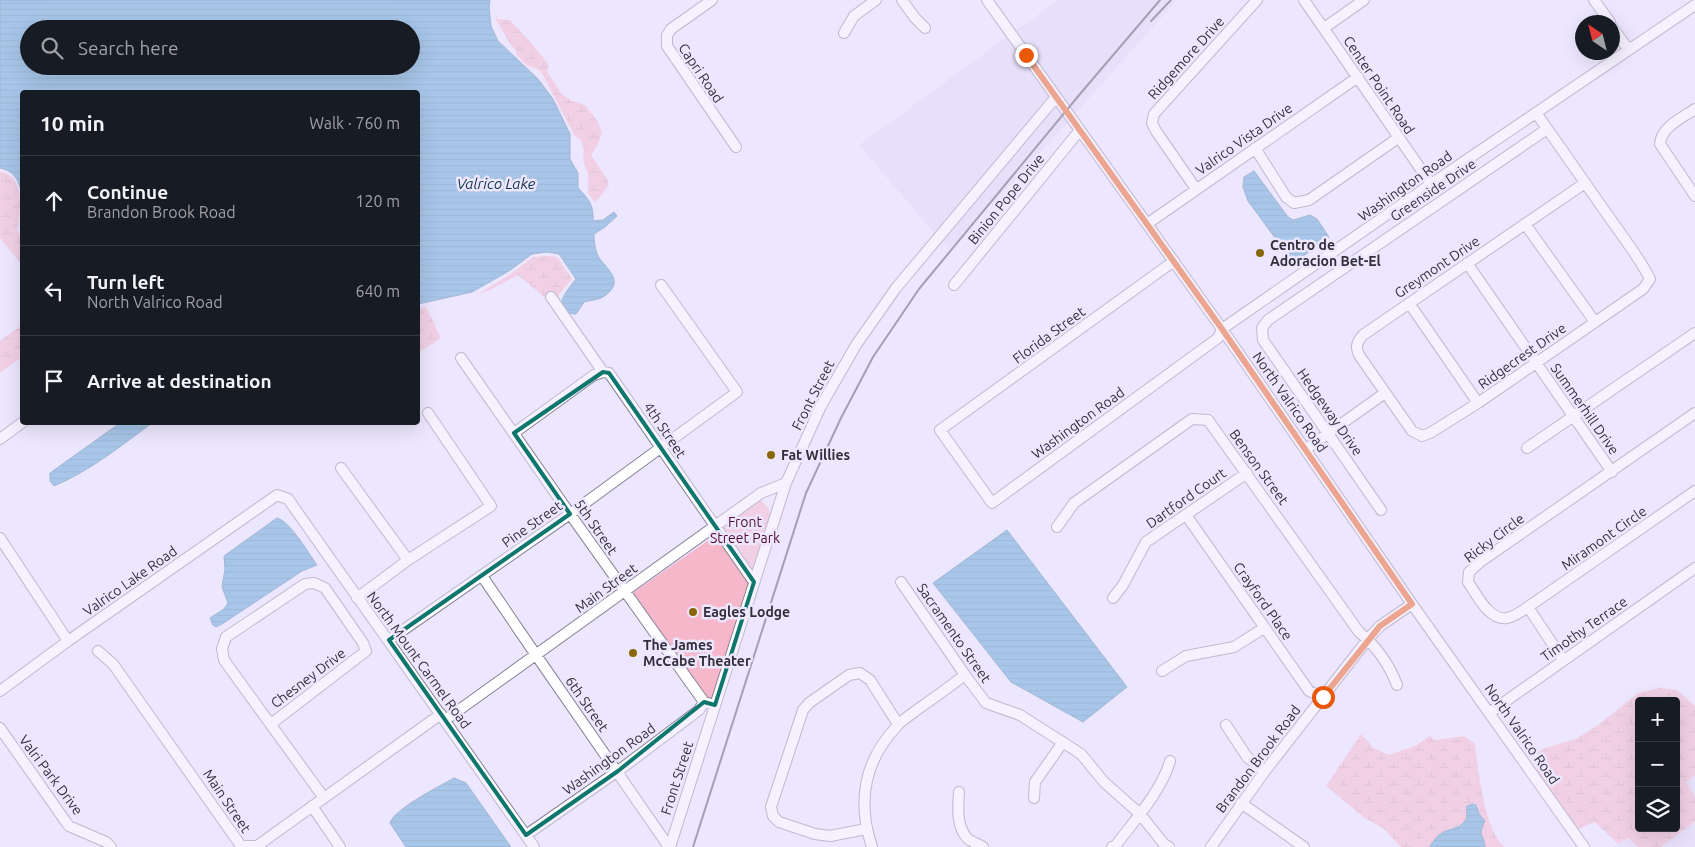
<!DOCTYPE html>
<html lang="en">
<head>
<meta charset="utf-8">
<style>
	body { margin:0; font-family:Ubuntu,sans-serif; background:#20242c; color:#f1f3f6 }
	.controls { position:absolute; right:15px; bottom:15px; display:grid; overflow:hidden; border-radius:5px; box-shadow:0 5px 20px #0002 }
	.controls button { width:45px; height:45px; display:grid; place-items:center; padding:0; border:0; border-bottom:1px solid #363941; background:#171b24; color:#f1f3f6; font:25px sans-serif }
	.compass { position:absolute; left:1575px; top:15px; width:45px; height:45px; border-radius:50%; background:#171b24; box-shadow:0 5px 20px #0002; rotate:325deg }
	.stop { position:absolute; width:15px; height:15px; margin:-11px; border:4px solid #ea580c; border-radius:50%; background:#fff }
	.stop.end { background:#ea580c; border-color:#fff; box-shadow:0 1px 5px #0008 }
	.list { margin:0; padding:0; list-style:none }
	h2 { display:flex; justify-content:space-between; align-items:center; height:65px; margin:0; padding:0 20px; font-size:21px }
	h2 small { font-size:16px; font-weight:400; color:#9ea1a6 }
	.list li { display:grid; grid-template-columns:32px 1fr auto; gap:15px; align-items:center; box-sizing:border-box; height:90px; padding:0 20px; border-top:1px solid #363941 }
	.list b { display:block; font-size:19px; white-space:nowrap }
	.list p { margin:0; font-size:16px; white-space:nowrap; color:#9ea1a6 }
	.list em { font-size:16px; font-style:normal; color:#9ea1a6 }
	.icon { flex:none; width:28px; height:28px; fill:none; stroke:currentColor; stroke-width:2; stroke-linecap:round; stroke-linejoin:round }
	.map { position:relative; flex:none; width:1695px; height:847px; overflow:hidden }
	.search { position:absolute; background:#171b24; box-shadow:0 5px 20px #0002; left:20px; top:20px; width:400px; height:55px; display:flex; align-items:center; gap:12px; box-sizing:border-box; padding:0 18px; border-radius:28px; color:#9ea1a6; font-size:19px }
	.panel { position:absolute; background:#171b24; box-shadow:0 5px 20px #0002; left:20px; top:90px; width:400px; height:335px; border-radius:5px }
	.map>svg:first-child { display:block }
	.built { fill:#e1daf8 }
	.green { fill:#f6b7cb }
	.wetland { fill:url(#wetland-marsh); fill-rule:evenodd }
	.water { fill:url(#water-rules); stroke:#497fa4; fill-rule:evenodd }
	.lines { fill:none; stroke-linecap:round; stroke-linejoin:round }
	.minor-casing { stroke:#898399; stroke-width:12 }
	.minor { stroke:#fff; stroke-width:10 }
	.rail { stroke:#4e4b57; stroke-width:2 }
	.route { stroke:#ea580c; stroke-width:6 }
	.marked { fill:none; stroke:#0f766e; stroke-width:4; stroke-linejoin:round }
	.poi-dot { fill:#886805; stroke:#ece6fe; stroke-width:2 }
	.labels { text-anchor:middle; stroke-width:5; stroke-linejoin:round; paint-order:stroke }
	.street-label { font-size:14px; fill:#33303a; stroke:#ece6fe }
	.poi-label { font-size:14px; font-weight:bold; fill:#33303a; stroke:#ece6fe; text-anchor:start }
	.park-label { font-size:14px; fill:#560d2f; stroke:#ece6fe }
	.water-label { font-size:15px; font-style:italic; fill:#13364b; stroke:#ece6fe }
</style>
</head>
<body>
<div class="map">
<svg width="1695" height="847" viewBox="0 0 1695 847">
	<defs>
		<pattern id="wetland-marsh" width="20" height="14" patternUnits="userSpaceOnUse" patternTransform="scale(1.25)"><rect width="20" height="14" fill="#f6b7cb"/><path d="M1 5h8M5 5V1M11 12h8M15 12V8" fill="none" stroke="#d39eaf"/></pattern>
		<pattern id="water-rules" width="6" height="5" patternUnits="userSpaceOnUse" patternTransform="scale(1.25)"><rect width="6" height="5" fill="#52a1d2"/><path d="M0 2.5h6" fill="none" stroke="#4584ab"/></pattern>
	</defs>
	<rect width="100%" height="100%" fill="#ece6fe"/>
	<path class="built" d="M1059 0H1177L1074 115 1014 32Z
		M1008 36 1051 96 935 234 859 145Z
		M1056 103 1069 121 949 250 941 240Z
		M1695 775V796L1686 782Z
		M1695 822V847H1661Z
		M1628 838 1638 847H1613Z"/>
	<path class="green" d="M754 501H761C766 505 770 508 770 516L755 564 752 568 748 566 722 528 725 522Z
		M716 535 750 583 712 701 704 696 631 594Z"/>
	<path class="wetland" d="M496 13 497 19 510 20 532 44 549 65 547 71 561 93 570 100 585 105 598 122 602 133 598 144 591 155 607 179 609 185 595 203 588 193V174L583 160 584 149 581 140 574 135 542 73 536 68 528 66 516 54V50C506 42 504 30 496 20Z
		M0 172C26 175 20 212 17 230L22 239V265L0 238Z
		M547 256 557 257 572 279 559 294 558 301 552 292 546 296 549 301 518 275 488 291 478 294 511 274 533 257Z
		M426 307 441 338 418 353V308Z
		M22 325V357L0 373V341Z
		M1660 688 1677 690 1695 706V775L1686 782 1695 796V822L1661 847H1638L1628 838 1618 844 1595 822 1578 829 1537 774V753L1545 748 1576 739 1598 725 1638 693ZM1639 701H1676V828H1639Z
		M1361 734 1374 748 1389 755 1417 745 1429 736 1436 740 1464 736 1475 744C1479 774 1483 825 1504 847H1485L1480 836 1482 827 1467 806C1465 811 1468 816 1465 821 1460 827 1453 827 1447 830 1439 834 1434 840 1430 847H1401L1383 828 1366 819 1326 786Z"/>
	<path class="water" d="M0 0H490L489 7 491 26 498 41 538 79 553 99 570 134V159L578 173V188C589 199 594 206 593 221L603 220 614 212 617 216 605 227 594 234C594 241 595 250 598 256 606 269 625 280 606 295 600 300 591 300 584 302L576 314C548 313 567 290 576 279L559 254 547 252 532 254 509 271 472 292 418 304V92H22V197C20 183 16 171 0 168ZM29 29H411V66H29Z
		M1254 171 1288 217 1293 220 1310 215 1317 219 1329 237 1298 260 1292 261 1248 201 1243 187 1244 177Z
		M120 423H152C122 445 90 471 54 486L50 481V473Z
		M277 518C290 521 309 554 317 565L302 571 222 624 216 627 213 625 210 618 224 609 228 603 222 587 225 569 224 556Z
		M1007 530 1127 687 1083 722 1011 682 933 583Z
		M454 778 466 783 511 847H406L390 823C394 809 440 786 454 778Z
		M1473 804 1476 805 1479 814 1485 821C1477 836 1484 834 1485 847H1430C1442 824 1454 834 1465 821 1469 816 1465 811 1467 806Z"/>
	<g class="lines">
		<defs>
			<path id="minor" d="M712 0 671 29 667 35V46L736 147
				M902 0 915 18 925 28
				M987 0 1222 329 1412 604 1584 847
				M1304 0 1431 184
				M1594 0 1610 22
				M1612 27 1629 50
				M1324 28 1364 0
				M844 33 854 16 876 0
				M1695 109C1682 118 1661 127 1660 144L1695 196
				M1536 113C1561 148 1585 183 1609 217 1623 237 1639 257 1650 279L1643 289 1478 403 1430 433 1422 436 1412 431 1359 355C1355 347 1357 342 1363 335L1585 183
				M1255 148 1286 197 1294 203 1309 200 1398 138
				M1196 189 1156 131 1152 123 1154 114 1257 0
				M1147 224 1358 77
				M1525 224 1595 322
				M1174 261 940 430 992 503 1218 338 1222 329 1431 184 1695 5
				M1467 263 1612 472
				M954 285 1080 130
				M551 297 603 372 609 373 754 582
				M1409 303 1478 403
				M461 358 570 514 704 702 715 705
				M1695 413 1480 562 1469 572 1468 582C1477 595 1489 621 1507 618 1514 617 1522 611 1528 607L1695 491
				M514 433 594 375 603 372
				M0 439 23 422
				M1527 448 1695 333
				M1306 449 1385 393
				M341 468 408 560
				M1381 510 1263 340 1262 328 1268 320 1547 129
				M1186 515 1309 691 1323 697
				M1057 527 1074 503 1192 419 1208 420 1359 632C1376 646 1389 664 1397 685
				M0 538 68 641
				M482 576 536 655 669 847
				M901 582 965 675 986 703 1020 715 1081 754 1104 782 1140 814 1164 844 1169 847
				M357 598 408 560 491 506 428 413
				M1113 598 1123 585 1146 542 1247 473
				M1528 607 1563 660
				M389 640 570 514 737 392 661 285
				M98 651 113 664 241 846H257L441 714
				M1162 671 1186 656 1234 647 1264 628
				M0 691 68 641 277 495 288 499 534 847
				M1489 713 1695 568
				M445 720 761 493 786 483
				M271 724 366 651 363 643 325 588 314 583 305 584 226 637 222 649 224 660 324 798
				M1226 725 1247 757 1265 771
				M0 728 66 822 69 826 106 842 111 847
				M959 792C958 807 956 827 968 839 972 842 978 844 983 847
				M1034 798 1035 782 1063 742
				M1241 803 1304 847
				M312 806 340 847
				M866 829 830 836 815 834 779 822 773 816 771 807 803 710 809 703 849 675 860 673 870 680 898 724
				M526 835 618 771 699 710 704 702
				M670 847 786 483 821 406 856 345 896 288 1056 97
				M872 847C857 802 864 761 897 726 903 719 911 715 918 709 934 698 949 687 965 675
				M1112 847 1116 845C1135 820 1162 790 1170 761
				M1211 847 1265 771 1368 639 1380 626 1412 604"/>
		</defs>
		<use href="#minor" class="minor-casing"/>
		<use href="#minor" class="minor"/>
		<path class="rail" d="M1151 21 1171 0
			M693 847 806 493 841 418 873 357 919 289 1080 94 1160 0"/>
	</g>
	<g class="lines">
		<path class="route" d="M1026 55 1222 329 1412 604 1380 626 1323 697"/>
	</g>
	<path d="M0 0H1695V847H0ZM603 372 609 373 754 582 715 705 704 702 618 771 526 835 389 640 570 514 514 433Z" fill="#ece6fe" fill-opacity=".55" fill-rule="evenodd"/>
	<path class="marked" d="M603 372 609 373 754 582 715 705 704 702 618 771 526 835 389 640 570 514 514 433Z"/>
	<g class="poi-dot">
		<circle cx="1260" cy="253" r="5"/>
		<circle cx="771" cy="455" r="5"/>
		<circle cx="693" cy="612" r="5"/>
		<circle cx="633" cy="653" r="5"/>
	</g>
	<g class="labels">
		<g class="street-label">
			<text transform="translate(1186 58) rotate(-48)" y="5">Ridgemore Drive</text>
			<text transform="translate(701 73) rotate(56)" y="5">Capri Road</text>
			<text transform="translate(1379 85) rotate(56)" y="5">Center Point Road</text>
			<text transform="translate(1244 139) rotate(-35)" y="5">Valrico Vista Drive</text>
			<text transform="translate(1405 186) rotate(-35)" y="5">Washington Road</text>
			<text transform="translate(1433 190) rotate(-34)" y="5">Greenside Drive</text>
			<text transform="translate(1006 199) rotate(-51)" y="5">Binion Pope Drive</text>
			<text transform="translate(1437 267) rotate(-34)" y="5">Greymont Drive</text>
			<text transform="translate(1049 335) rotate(-36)" y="5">Florida Street</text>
			<text transform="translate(1522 356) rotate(-35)" y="5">Ridgecrest Drive</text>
			<text transform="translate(813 395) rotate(-63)" y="5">Front Street</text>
			<text transform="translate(1290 402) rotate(55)" y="5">North Valrico Road</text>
			<text transform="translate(1585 409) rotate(55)" y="5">Summerhill Drive</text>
			<text transform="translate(1330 412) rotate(55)" y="5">Hedgeway Drive</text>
			<text transform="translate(1078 423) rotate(-36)" y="5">Washington Road</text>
			<text transform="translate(665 430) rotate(56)" y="5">4th Street</text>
			<text transform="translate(1259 467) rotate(54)" y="5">Benson Street</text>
			<text transform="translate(1186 498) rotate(-35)" y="5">Dartford Court</text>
			<text transform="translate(532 524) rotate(-35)" y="5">Pine Street</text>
			<text transform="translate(596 527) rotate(55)" y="5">5th Street</text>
			<text transform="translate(1494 538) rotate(-37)" y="5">Ricky Circle</text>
			<text transform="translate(1604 538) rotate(-35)" y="5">Miramont Circle</text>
			<text transform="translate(130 581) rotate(-35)" y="5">Valrico Lake Road</text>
			<text transform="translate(606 588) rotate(-36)" y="5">Main Street</text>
			<text transform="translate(1263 601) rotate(55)" y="5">Crayford Place</text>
			<text transform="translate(1584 629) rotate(-35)" y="5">Timothy Terrace</text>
			<text transform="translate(954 633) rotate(55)" y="5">Sacramento Street</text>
			<text transform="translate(419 660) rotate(54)" y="5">North Mount Carmel Road</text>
			<text transform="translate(308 678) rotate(-37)" y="5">Chesney Drive</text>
			<text transform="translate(587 704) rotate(55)" y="5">6th Street</text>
			<text transform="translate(1522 734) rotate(55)" y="5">North Valrico Road</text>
			<text transform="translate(609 759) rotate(-36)" y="5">Washington Road</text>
			<text transform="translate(1258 759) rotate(-53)" y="5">Brandon Brook Road</text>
			<text transform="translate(51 775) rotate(53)" y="5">Valri Park Drive</text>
			<text transform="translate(677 778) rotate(-72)" y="5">Front Street</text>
			<text transform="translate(227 801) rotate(56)" y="5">Main Street</text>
		</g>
		<g class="poi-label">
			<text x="1270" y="250">Centro de<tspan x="1270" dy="16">Adoracion Bet-El</tspan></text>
			<text x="781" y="460">Fat Willies</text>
			<text x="703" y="617">Eagles Lodge</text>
			<text x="643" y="650">The James<tspan x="643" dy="16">McCabe Theater</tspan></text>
		</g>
		<g class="park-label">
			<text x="745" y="527">Front<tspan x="745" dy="16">Street Park</tspan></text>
		</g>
		<g class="water-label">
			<text x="496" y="189">Valrico Lake</text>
		</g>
	</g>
</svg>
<div class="controls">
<button>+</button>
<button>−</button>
<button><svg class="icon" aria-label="layers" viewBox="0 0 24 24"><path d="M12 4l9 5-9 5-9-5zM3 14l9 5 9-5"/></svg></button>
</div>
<svg class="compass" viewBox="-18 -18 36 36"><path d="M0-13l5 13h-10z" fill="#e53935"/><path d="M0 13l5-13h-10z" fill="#9ea1a6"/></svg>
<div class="stop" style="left:1323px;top:697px"></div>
<div class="stop end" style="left:1026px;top:55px"></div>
<div class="search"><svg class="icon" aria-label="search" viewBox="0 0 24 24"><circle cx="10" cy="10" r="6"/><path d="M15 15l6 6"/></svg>Search here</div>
<section class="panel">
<h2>10 min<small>Walk · 760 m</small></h2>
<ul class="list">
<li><svg class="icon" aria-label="ahead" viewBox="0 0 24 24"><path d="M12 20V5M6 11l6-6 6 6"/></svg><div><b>Continue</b><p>Brandon Brook Road</p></div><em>120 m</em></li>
<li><svg class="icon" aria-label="left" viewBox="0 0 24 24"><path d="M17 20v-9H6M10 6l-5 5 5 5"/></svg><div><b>Turn left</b><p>North Valrico Road</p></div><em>640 m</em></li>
<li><svg class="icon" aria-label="arrive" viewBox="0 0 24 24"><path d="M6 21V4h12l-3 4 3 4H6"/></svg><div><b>Arrive at destination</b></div></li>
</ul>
</section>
</div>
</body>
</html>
